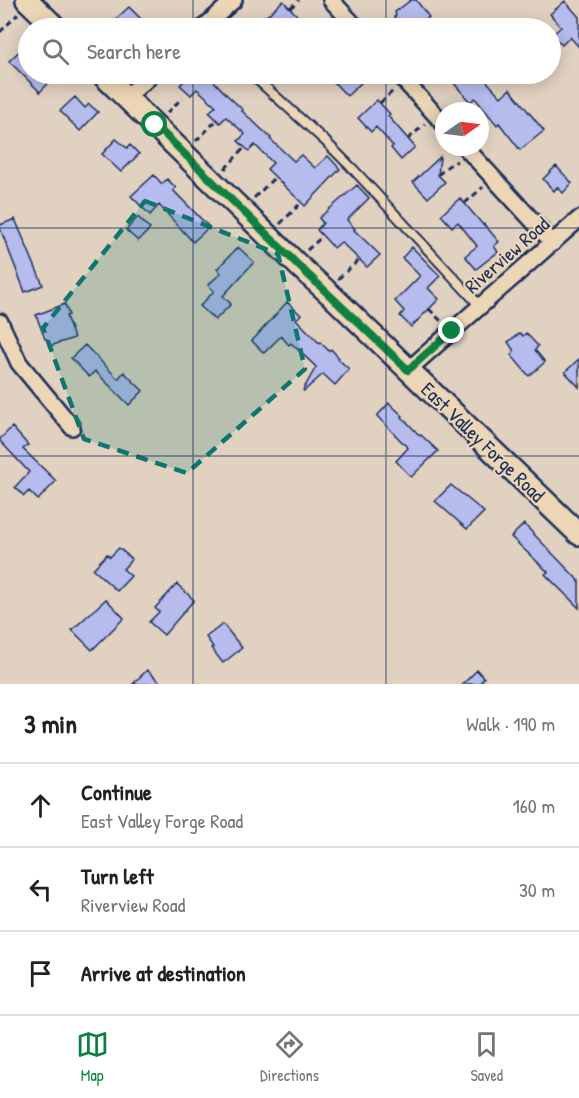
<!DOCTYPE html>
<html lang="en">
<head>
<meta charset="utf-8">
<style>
	body { margin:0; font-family:"Patrick Hand",sans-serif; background:#f6f6f6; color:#202124 }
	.compass { position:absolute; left:435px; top:102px; width:54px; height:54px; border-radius:50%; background:#fff; box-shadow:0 3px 15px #0003; rotate:76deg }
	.stop { position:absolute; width:18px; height:18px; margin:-14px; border:4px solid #0b8043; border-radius:50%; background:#fff }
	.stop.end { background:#0b8043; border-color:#fff; box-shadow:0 2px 6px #0008 }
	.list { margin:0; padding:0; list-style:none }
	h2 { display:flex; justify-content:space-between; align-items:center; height:78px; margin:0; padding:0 24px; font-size:26px }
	h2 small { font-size:20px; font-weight:400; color:#757577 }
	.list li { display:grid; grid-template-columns:39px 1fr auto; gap:18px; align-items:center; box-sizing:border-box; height:84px; padding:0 24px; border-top:2px solid #e0e0e0 }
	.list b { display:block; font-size:22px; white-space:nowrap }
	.list p { margin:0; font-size:20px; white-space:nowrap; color:#757577 }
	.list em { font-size:20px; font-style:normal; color:#757577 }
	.icon { flex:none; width:33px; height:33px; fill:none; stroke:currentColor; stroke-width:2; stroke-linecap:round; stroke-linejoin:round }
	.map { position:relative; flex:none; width:579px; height:684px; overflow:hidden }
	.search { position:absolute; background:#fff; box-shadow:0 3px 15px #0003; left:18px; right:18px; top:18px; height:66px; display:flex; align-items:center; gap:15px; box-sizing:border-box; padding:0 21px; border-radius:33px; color:#757577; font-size:22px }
	.sheet { height:330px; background:#fff }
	nav { display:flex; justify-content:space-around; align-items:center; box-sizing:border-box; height:84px; border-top:2px solid #e0e0e0; background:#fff; font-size:16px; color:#757577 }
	nav a { display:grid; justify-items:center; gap:3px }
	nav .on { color:#0b8043 }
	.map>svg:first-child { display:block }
	.building { fill:#b6bced; stroke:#1b2f5e; stroke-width:1.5 }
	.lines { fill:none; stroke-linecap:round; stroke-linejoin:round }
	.service-casing { stroke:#1b2f5e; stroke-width:12 }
	.minor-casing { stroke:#1b2f5e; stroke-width:20 }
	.secondary-casing { stroke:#1b2f5e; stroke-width:26 }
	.path { stroke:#1b2f5e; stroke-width:3; stroke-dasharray:6 4.5; stroke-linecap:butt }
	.service { stroke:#ecd6b5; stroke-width:8 }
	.minor { stroke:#ecd6b5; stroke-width:15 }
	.secondary { stroke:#ecd6b5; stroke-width:21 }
	.route { stroke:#0b8043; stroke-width:8 }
	.marked { fill:#0f766e; fill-opacity:0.2; stroke:#0f766e; stroke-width:4.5; stroke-dasharray:12 8; stroke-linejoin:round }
	.grid { fill:none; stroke:#1b2f5e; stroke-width:1.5; stroke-opacity:0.55 }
	.labels { text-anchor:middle; stroke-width:4.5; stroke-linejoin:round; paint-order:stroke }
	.street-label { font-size:20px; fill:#1b2f5e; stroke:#ecd6b5 }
</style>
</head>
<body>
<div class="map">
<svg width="579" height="684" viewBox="0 0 579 684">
	<rect width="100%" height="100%" fill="#e1d1c0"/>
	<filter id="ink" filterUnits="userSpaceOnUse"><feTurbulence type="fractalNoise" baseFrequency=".0167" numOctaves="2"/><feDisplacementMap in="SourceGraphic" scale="12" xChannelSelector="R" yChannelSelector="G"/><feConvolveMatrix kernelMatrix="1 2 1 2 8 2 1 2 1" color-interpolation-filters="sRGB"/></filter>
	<g filter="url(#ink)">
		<path class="building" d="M411 0H416L429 17 414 28H411L407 23 402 27 394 17 396 15 395 12Z
			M283 1 290 8 309 28H272L263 19Z
			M565 1 579 17V47L570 37 562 45 552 35 561 27 550 14Z
			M129 7 150 28H125L116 19Z
			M28 43V74H57L40 92 9 61Z
			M191 74H207L227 95 243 110 242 111 271 138 270 139 294 161 301 155 315 168 328 156 340 169 305 206 267 169 273 163 255 145 249 151 238 141 245 134 226 117 220 123 209 112 216 106 197 89 191 95 180 85Z
			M326 74H353L361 83 347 96Z
			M446 74H480L501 97 510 89 544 131 520 150 499 123 497 125 475 98 470 102Z
			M75 97 85 108 89 104 98 112 80 131 60 111Z
			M377 100 390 114 388 116 415 147 401 160 391 148 393 146 376 127 371 132 358 118Z
			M116 139 127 148 130 145 139 154 121 172 102 154Z
			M440 157 438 175 445 182 428 198 413 182Z
			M556 166 572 183 563 193 557 187 554 191 543 179Z
			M154 175 162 184 167 179 176 188 173 190 209 227 193 242 159 205 150 215 131 196Z
			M357 185 369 198 347 220 355 229 354 230 380 255 367 267 341 242 334 248 317 230 323 223 319 218Z
			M460 198 483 225 484 224 499 242 494 246 498 252 476 269 465 256 477 246 458 222 452 227 441 215Z
			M138 217 150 229 138 241 126 230Z
			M15 219 43 285 25 292 0 228V225Z
			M238 247 254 262 223 296 231 304 215 320 200 306 214 291 208 285 221 273 217 269Z
			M412 247 440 276 428 288 439 299 411 327 400 316 404 311 395 301 420 276 402 258Z
			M287 302 301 315 296 319 319 343 320 342 329 351 331 349 339 358 338 359 349 369 335 385 323 374 304 391 303 390 316 367 291 343 289 345 281 336 264 353 252 341Z
			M65 304 69 315 66 316 74 338 50 346 47 339H45L36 315Z
			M520 333 523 336 526 333 538 346 535 350 545 362 529 376 511 355 514 351 508 342Z
			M85 345 118 379 124 372 143 391 129 405 95 371 89 377 71 358Z
			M579 359V387L565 372Z
			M389 403 403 416 402 417 420 436 421 435 438 451 411 477 396 461 408 448 377 416Z
			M12 427 28 445 23 449 56 481 38 500 29 491 24 496 15 487 29 472 0 441V439Z
			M451 485 484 512 467 529 435 501Z
			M524 524 579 581V608L545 574 548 572 511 537Z
			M119 548 132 559 123 569 131 576 117 591 93 569 107 554 110 557Z
			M177 584 194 600 164 635 149 622 159 612 155 608Z
			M106 599 124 618 92 650 72 630Z
			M223 624 242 648 223 663 211 648 213 647 206 637Z
			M147 670 162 684H133Z
			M477 670 484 678 479 684H463Z"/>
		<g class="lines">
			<defs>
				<path id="service" d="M251 74 324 140 354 170 480 306"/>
				<path id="minor" d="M331 0 357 28
					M203 28 234 0
					M398 74 444 124
					M126 97 153 74
					M465 147 553 243
					M0 322 19 363 72 427
					M408 370 579 219"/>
				<path id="secondary" d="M27 0 56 28
					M102 74 299 266 332 296 579 534"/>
			</defs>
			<use href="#service" class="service-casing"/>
			<use href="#minor" class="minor-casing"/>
			<use href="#secondary" class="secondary-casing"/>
			<path class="path" d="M290 8 299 0
				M0 32 18 14
				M357 79 363 74
				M380 103 394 90
				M167 113 182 98
				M408 139 425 124
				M196 141 217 120
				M225 169 245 147
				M438 175 448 166 457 161
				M254 198 275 177
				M465 203 483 187
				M280 224 301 203
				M307 250 323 236
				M338 279 359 260
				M429 309 442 322"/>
			<use href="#service" class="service"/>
			<use href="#minor" class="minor"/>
			<use href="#secondary" class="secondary"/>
		</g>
	</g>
	<g class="lines" filter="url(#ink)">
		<path class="route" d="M155 125 299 266 408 370 452 331"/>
	</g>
	<path class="marked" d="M145 201 278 254 305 369 187 473 84 439 43 328Z"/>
	<path class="grid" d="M193 0V28M386 0V28M193 74V684M386 74V684M0 228H579M0 456H579"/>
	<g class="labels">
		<g class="street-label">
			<text transform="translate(507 255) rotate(-41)" y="7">Riverview Road</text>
			<text transform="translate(483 442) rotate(44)" y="7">East Valley Forge Road</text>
		</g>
	</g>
</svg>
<svg class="compass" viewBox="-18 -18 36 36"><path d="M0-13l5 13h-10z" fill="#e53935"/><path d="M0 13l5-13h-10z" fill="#757577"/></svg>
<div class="stop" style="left:155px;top:125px"></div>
<div class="stop end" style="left:452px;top:331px"></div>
<div class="search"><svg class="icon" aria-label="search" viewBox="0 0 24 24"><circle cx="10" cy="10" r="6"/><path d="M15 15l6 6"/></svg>Search here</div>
</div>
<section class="sheet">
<h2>3 min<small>Walk · 190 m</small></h2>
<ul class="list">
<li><svg class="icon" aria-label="ahead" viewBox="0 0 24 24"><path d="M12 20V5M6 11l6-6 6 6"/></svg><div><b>Continue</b><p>East Valley Forge Road</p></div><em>160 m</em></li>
<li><svg class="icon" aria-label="left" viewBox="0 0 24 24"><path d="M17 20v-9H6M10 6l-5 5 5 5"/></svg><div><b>Turn left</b><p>Riverview Road</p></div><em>30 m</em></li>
<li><svg class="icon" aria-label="arrive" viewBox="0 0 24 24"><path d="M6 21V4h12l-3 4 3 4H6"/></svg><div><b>Arrive at destination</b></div></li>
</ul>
</section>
<nav>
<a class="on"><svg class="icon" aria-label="map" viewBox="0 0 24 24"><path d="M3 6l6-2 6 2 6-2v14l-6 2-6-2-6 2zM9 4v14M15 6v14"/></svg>Map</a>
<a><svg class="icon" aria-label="directions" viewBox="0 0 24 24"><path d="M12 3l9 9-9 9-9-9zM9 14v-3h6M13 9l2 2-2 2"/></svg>Directions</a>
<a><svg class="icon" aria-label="saved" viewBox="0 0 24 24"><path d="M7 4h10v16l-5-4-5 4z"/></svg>Saved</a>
</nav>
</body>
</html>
